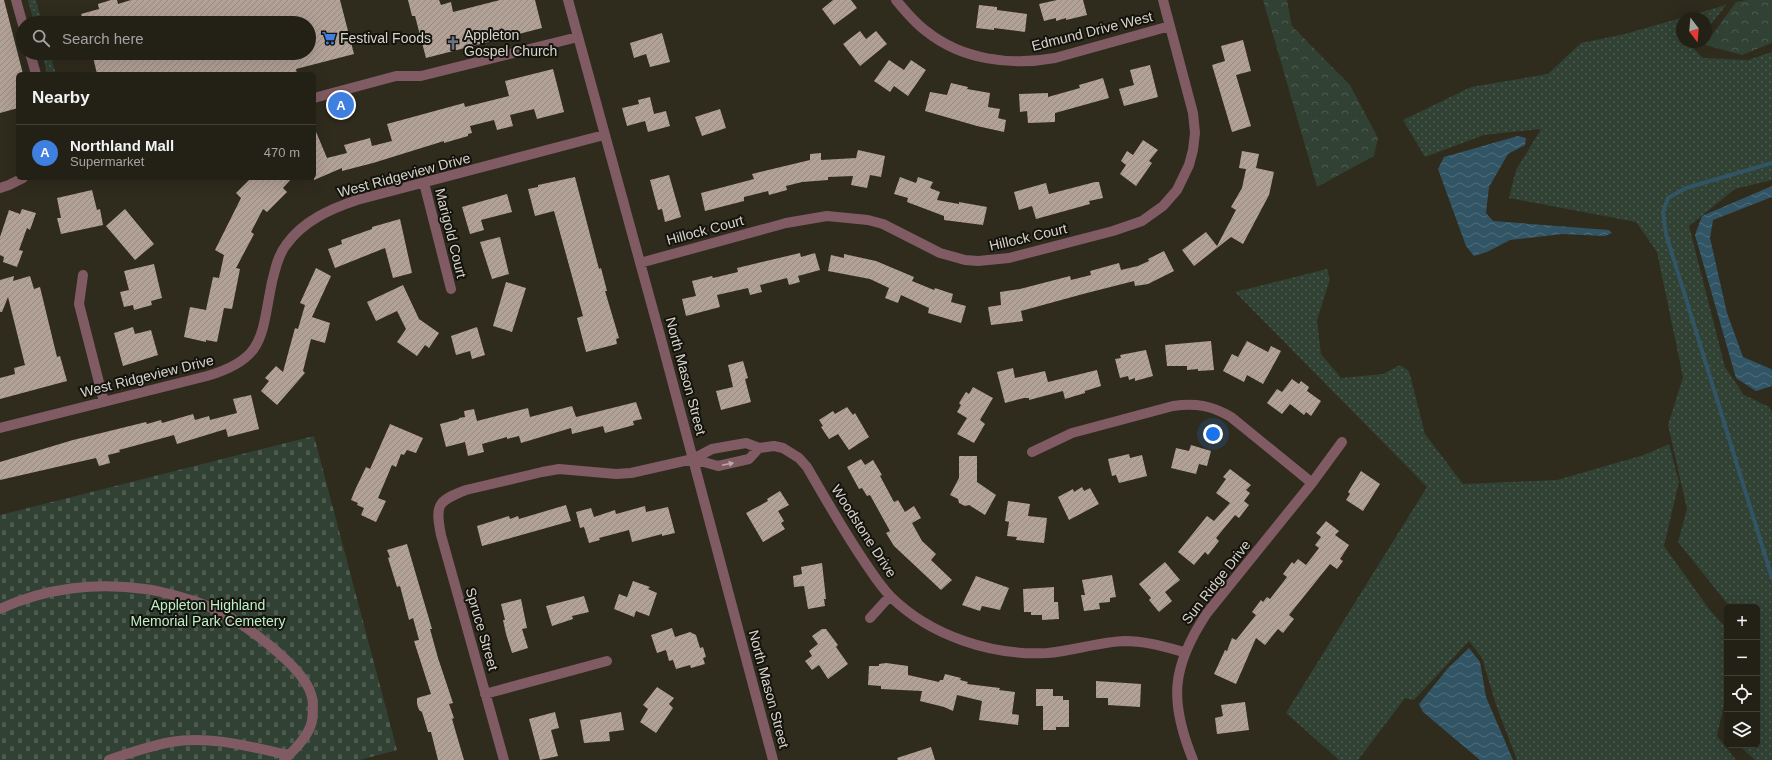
<!DOCTYPE html>
<html lang="en">
<head>
<meta charset="utf-8">
<style>
	body { margin:0; font-family:Helvetica,sans-serif; background:#2f2d23; color:#f1f3f6 }
	.controls { position:absolute; right:12px; bottom:12px; display:grid; overflow:hidden; border-radius:6px; box-shadow:0 4px 16px #0002 }
	.controls button { width:36px; height:36px; display:grid; place-items:center; padding:0; border:0; border-bottom:1px solid #403e35; background:#232016; color:#f1f3f6; font:20px sans-serif }
	.compass { position:absolute; left:1676px; top:12px; width:36px; height:36px; border-radius:50%; background:#232016; box-shadow:0 4px 16px #0002; rotate:164deg }
	.you { position:absolute; left:1213px; top:434px; width:14px; height:14px; margin:-10px; border:3px solid #fff; border-radius:50%; background:#1a73e8; box-shadow:0 0 0 6px #1a73e833 }
	.badge { display:grid; place-items:center; width:26px; height:26px; border-radius:50%; background:#f7a149; color:#fff; font-size:13px; font-weight:700 }
	.pin { position:absolute; translate:-50% -50%; border:2px solid #fff; box-shadow:0 1px 4px #0006 }
	.list { margin:0; padding:0; list-style:none }
	h2 { display:flex; justify-content:space-between; align-items:center; height:52px; margin:0; padding:0 16px; font-size:17px }
	h2 small { font-size:13px; font-weight:400; color:#a3a3a1 }
	.list li { display:grid; grid-template-columns:26px 1fr auto; gap:12px; align-items:center; box-sizing:border-box; height:56px; padding:0 16px; border-top:1px solid #403e35 }
	.list b { display:block; font-size:15px; white-space:nowrap }
	.list p { margin:0; font-size:13px; white-space:nowrap; color:#a3a3a1 }
	.list em { font-size:13px; font-style:normal; color:#a3a3a1 }
	.icon { flex:none; width:22px; height:22px; fill:none; stroke:currentColor; stroke-width:2; stroke-linecap:round; stroke-linejoin:round }
	.map { position:relative; flex:none; width:1772px; height:760px; overflow:hidden }
	.search { position:absolute; background:#232016; box-shadow:0 4px 16px #0002; left:16px; top:16px; width:300px; height:44px; display:flex; align-items:center; gap:10px; box-sizing:border-box; padding:0 14px; border-radius:22px; color:#a3a3a1; font-size:15px }
	.panel { position:absolute; background:#232016; box-shadow:0 4px 16px #0002; left:16px; top:72px; width:300px; height:108px; border-radius:6px }
	.map>svg:first-child { display:block }
	.grass { fill:url(#grass-dots) }
	.forest { fill:url(#forest-crowns) }
	.cemetery { fill:url(#cemetery-stones) }
	.water { fill:url(#water-waves) }
	.lines { fill:none; stroke-linecap:round; stroke-linejoin:round }
	.stream { stroke:#325566; stroke-width:4 }
	.building { fill:url(#building-hatch) }
	.minor { stroke:#805b63; stroke-width:10 }
	.oneway { fill:#b9aaa7 }
	.labels { text-anchor:middle; stroke-width:4; stroke-linejoin:round; paint-order:stroke }
	.street-label { font-size:14px; fill:#d7d4cb; stroke:#15130d }
	.poi-label { font-size:14px; fill:#d7d4cb; stroke:#15130d; text-anchor:start }
	.park-label { font-size:14px; fill:#bdf1c6; stroke:#15130d }
</style>
</head>
<body>
<div class="map">
<svg width="1772" height="760" viewBox="0 0 1772 760">
	<defs>
		<pattern id="grass-dots" width="8" height="8" patternUnits="userSpaceOnUse"><rect width="8" height="8" fill="#314134"/><path d="M2 2h.1M6 6h.1" fill="none" stroke="#4e5c50" stroke-width="1.8" stroke-linecap="round"/></pattern>
		<pattern id="forest-crowns" width="20" height="18" patternUnits="userSpaceOnUse"><rect width="20" height="18" fill="#314134"/><path d="M2 6a3 3 0 1 1 6 0M12 15a3 3 0 1 1 6 0" fill="none" stroke="#4e5c50"/></pattern>
		<pattern id="cemetery-stones" width="16" height="16" patternUnits="userSpaceOnUse"><rect width="16" height="16" fill="#314134"/><path d="M2 7V4a2 2 0 0 1 4 0v3zM10 15v-3a2 2 0 0 1 4 0v3z" fill="#4e5c50"/></pattern>
		<pattern id="water-waves" width="16" height="10" patternUnits="userSpaceOnUse"><rect width="16" height="10" fill="#325566"/><path d="M0 5q4-4 8 0t8 0" fill="none" stroke="#4f6d7b"/></pattern>
		<pattern id="building-hatch" width="6" height="6" patternUnits="userSpaceOnUse"><rect width="6" height="6" fill="#b2a197"/><path d="M-1 1l2-2M0 6l6-6M5 7l2-2" fill="none" stroke="#968980"/></pattern>
	</defs>
	<rect width="100%" height="100%" fill="#2f2b1d"/>
	<path class="grass" d="M28 0H36L42 23H34Z
		M1726 5 1706 31V18H1682V42H1698L1693 48 1703 58 1748 60 1772 52V180L1735 189 1689 226 1725 367 1744 395 1769 407 1772 413V760H1755L1738 745H1757V607H1730L1678 542 1687 509 1668 425 1683 377 1657 252 1636 222 1509 198 1516 170 1541 129 1484 135 1425 157 1403 120 1471 87 1548 74 1581 43 1625 34Z
		M42 53H50L56 74H47Z
		M1327 269 1330 279 1317 320 1321 354 1341 378 1383 374 1400 365 1409 371 1425 434 1463 484 1557 480 1644 455 1669 444 1679 482 1664 546 1709 609 1727 629V691L1717 736 1736 760H1517L1496 705 1482 658 1469 641 1414 700 1405 698 1358 760H1339L1286 713 1427 487 1235 292Z"/>
	<path class="forest" d="M1263 0H1287L1292 26 1350 85 1378 138 1374 156 1317 187Z
		M1747 0H1772V43L1742 55 1705 45 1736 2Z"/>
	<path class="cemetery" d="M314 436 397 750 360 760H0V515Z"/>
	<path class="water" d="M1518 136 1526 138 1525 145 1508 154 1489 187 1486 213 1493 221 1609 230 1612 233 1605 236 1562 234 1510 240 1487 252 1474 256 1466 246 1438 169 1444 157Z
		M1772 186V197L1713 220 1710 238 1727 313 1743 357 1771 369 1772 371V386L1756 391 1736 378 1695 235 1702 216Z
		M1469 648 1480 662 1486 697 1513 760H1480L1423 712 1419 704 1448 668Z"/>
	<g class="lines">
		<path class="stream" d="M1772 163 1686 188 1668 198 1663 212 1666 234 1772 578"/>
	</g>
	<path class="building" d="M0 0H4L23 74H18V108L0 113Z
		M111 0H117L118 4 131 0H340L354 54 296 69 297 74H97L92 53H309V23H84L81 14 99 9 98 4Z
		M408 0H439L441 5 451 2 453 12 500 0H535L542 28 426 58 415 16H412Z
		M833 0H851L857 8 834 25 822 9Z
		M1057 0H1083L1087 15 1066 20V18L1056 21V18L1044 21 1039 4Z
		M979 5 997 7V10L1027 14 1025 32 994 28V30L976 28Z
		M860 31 866 39 876 31 887 44 860 66 843 44Z
		M662 33 670 62 650 67 646 54 634 58 630 43Z
		M1243 40 1251 71 1236 75 1251 126 1232 132 1212 65 1225 61 1221 46Z
		M889 60 904 70 911 60 926 70 908 96 894 86 890 92 874 81Z
		M1150 65 1158 97 1124 106 1119 89 1134 85 1130 70Z
		M553 69 564 112 537 119 534 109 510 115 513 126 497 130 494 120 470 126 472 133 468 134V136L444 143V141L373 163 342 171V168L314 180V127L327 158 347 153 344 145 370 138 372 146 392 141 387 124 464 103 465 107 509 96 505 81Z
		M1103 78 1109 98 1055 113V122L1028 123 1027 111 1020 112 1019 94 1048 93V97L1080 88 1079 85Z
		M951 83 968 87 967 89 990 93 988 107 1000 109 998 118 1006 120 1004 132 977 126 925 111 930 92 947 95Z
		M650 97 654 114 666 111 670 126 648 132 645 121 627 126 622 108 639 104 638 100Z
		M720 109 726 128 702 136 695 117Z
		M1143 140 1158 150 1149 161 1152 163 1136 186 1120 174 1126 165 1121 161 1127 151 1133 155Z
		M858 150 885 156 881 177 870 175 867 188 851 185 853 176 828 177V180L802 182 786 186 787 190 769 195 768 191 744 197V201L705 211 701 193 754 179 752 174 810 160V154L821 153V160L856 158Z
		M1242 151 1259 154 1256 168 1274 172 1269 195 1243 244 1231 237 1194 266 1182 250 1206 232 1217 246 1236 210 1231 207 1242 188 1246 169 1239 168Z
		M669 175 681 217 665 222 662 209 658 210 650 180Z
		M575 177 599 269 601 268 607 291H605L619 338 616 339 617 344 586 352 577 318 583 316 554 211 535 216 528 189 538 187V185Z
		M900 177 916 183 918 177 933 182 930 188 940 192 937 200 959 204V202L987 207 983 225 944 220V216L907 202 908 198 894 194Z
		M251 178H292L283 188 287 192 267 212 263 209 251 232 254 234 236 268 240 269 232 309 224 308 217 342 206 340V342L184 337 190 307 206 310 213 277 219 278 224 255 215 250 241 198 236 193Z
		M1095 182H1099L1103 198 1089 201 1090 204 1036 219 1032 206 1019 210 1014 192 1046 183 1049 194Z
		M92 190 97 210 100 209 103 225 61 234 57 218H61L57 198Z
		M507 194 512 212 481 220 484 230 470 234 462 207Z
		M22 209 36 213 30 230 27 228 19 250 23 251 17 267 3 262 4 257 0 255V237L9 210 20 214Z
		M125 209 154 244 135 260 106 226Z
		M400 219 412 273 393 278 385 248 335 268 328 249 342 244 341 240 372 229V227Z
		M500 237 509 274 492 279 480 242Z
		M1164 251 1174 271 1148 284 1135 286 1134 281 1083 294 1021 311 1023 321 991 325 988 307 1001 305 1000 292 1020 289 1070 276 1071 280 1091 275 1090 271 1119 263 1121 270 1138 266 1149 261 1148 259Z
		M800 253 801 257 815 253 820 270 798 276 800 282 789 285 787 278 760 285 762 292 750 295 748 288 717 295 720 307 686 316 682 299 696 296 692 281 712 276 713 278 738 272 737 268Z
		M844 254 876 261 914 277 912 281 934 290 935 288 953 294 951 302 966 306 961 323 928 313 929 308 901 295 898 303 885 298 889 288 870 279 828 271 831 255 844 258Z
		M154 264 162 298 151 301 152 305 134 310 133 305 124 307 120 292 129 290 124 271Z
		M316 268 331 276 312 317 330 323 325 343 311 339 303 371 305 373 277 405 261 391 269 381 265 378 276 366 283 372 295 328 298 329 305 305 300 303Z
		M14 276 13 281 30 276 34 289 40 287 57 357 60 356 67 381 0 399V378L15 374 14 368 25 365 8 297 2 312H0V280Z
		M506 282 526 288 512 332 493 326Z
		M403 285 419 319 439 333 429 348 425 345 417 356 397 342 406 329 397 311 376 321 367 302Z
		M133 327 135 334 151 330 158 355 123 366 114 333Z
		M477 327 485 355 472 359 470 351 456 355 451 336Z
		M1211 341 1214 370 1198 371V369L1187 370V366H1167L1165 345Z
		M1247 341 1268 352 1271 346 1281 351 1263 384 1247 375 1244 382 1223 371 1232 354 1238 357Z
		M1146 350 1153 376 1135 381V378L1129 380 1128 376 1120 378 1115 359 1121 358 1120 355Z
		M743 361 748 378 745 379 751 402 721 410 716 391 733 387 728 365Z
		M1013 368 1015 378 1045 371 1048 382 1097 370 1101 386 1085 391V393L1065 399 1063 391 1029 400V398H1024L1005 403 997 372Z
		M1292 379 1299 384 1301 381 1309 387 1307 391 1321 401 1311 416 1306 412 1304 415 1290 404 1282 414 1267 403 1277 389 1282 392Z
		M973 387 993 398 980 420 985 424 974 443 957 434 967 418 957 412 961 405 959 403 966 392 969 394Z
		M251 395 259 429 228 437 226 429 177 444 174 435 119 450 120 452 108 455 110 463 99 466 96 458 0 480V462L73 440 146 422 147 424 161 420 162 423 193 414 195 420 209 416 210 420 237 413 233 399Z
		M636 402 642 419 633 421 634 425 605 433 603 426 572 434 571 428 521 443 519 436 507 439V437L482 444 484 452 468 456 465 442 446 447 440 424 459 419V418L465 417 464 411 474 409 477 421 528 408 530 417 572 406 576 417Z
		M847 407 853 415 855 413 869 437 849 450 838 434 829 439 821 427 823 426 819 420 833 411 835 414Z
		M390 424 423 438 416 453 407 450 404 455 401 454 396 467 392 465 378 498 386 501 376 522 361 515 364 508 357 505 358 503 351 500 355 490 366 467 370 469Z
		M1191 445 1211 451 1207 466 1199 464 1196 474 1171 468 1176 448 1189 451Z
		M1129 454 1130 458 1142 455 1147 476 1119 483 1116 475 1112 476 1108 459Z
		M959 456H977V482L996 495 985 515 969 505 965 506 959 503 958 499 950 495 959 478Z
		M861 459 865 465 873 460 882 475 880 476 894 502 898 500 905 512 914 506 921 518 912 523 922 541 936 554 931 560 952 580 941 590 894 546 886 533 890 531 870 495 867 496 862 488 859 489 847 467Z
		M1230 469 1251 485 1246 490 1250 493 1244 501 1249 505 1239 518 1235 515 1216 538 1219 541 1208 555 1205 552 1194 565 1178 552 1207 516 1214 521 1230 503 1216 493 1226 479 1223 477Z
		M1361 471 1380 484 1363 511 1346 500 1350 494 1348 492Z
		M1082 487 1084 491 1090 488 1099 504 1069 520 1058 497 1073 489 1074 492Z
		M780 491 789 505 778 511 784 521 781 523 785 529 763 542 746 513 768 501 767 499Z
		M1008 501 1030 504 1028 516 1047 518 1044 543 1016 540 1017 537 1007 536 1009 522 1005 521Z
		M566 505 571 521 482 546 477 526 509 516 510 519 518 516 519 519Z
		M645 506 646 512 668 507 675 533 662 536V534L632 542 629 530 599 538 600 540 589 543 584 527 580 528 576 512 591 508 594 517 615 510 616 514Z
		M1326 521 1339 531 1335 535 1349 545 1340 559 1343 561 1337 569 1330 564 1289 615 1294 619 1283 633 1278 629 1265 645 1256 638 1236 684 1214 674 1225 650 1227 651 1232 638 1236 640 1256 615 1252 612 1261 600 1263 602 1267 597 1270 599 1287 577 1283 574 1292 562 1294 564 1298 559 1306 565 1319 548 1315 545 1321 537 1316 533Z
		M407 544 432 629H430L438 658 453 703 449 704 454 718 452 719 464 760H438L431 732H428L422 712 419 710 417 704V698L431 694 414 641 419 640 413 618 409 620 400 586 397 587 388 558 390 557 387 550Z
		M1165 562 1180 580 1165 592 1172 601 1159 612 1149 600 1151 598 1139 584Z
		M822 563 826 599H824L825 606 808 609 804 586 794 587 793 576 802 574 801 567Z
		M1112 575 1116 597 1110 598V602L1099 603 1100 609 1084 611 1081 595H1085L1082 580Z
		M976 576 1009 588 1000 610 982 606 980 611 962 605Z
		M633 581 650 587 648 589 657 593 649 616 636 611 634 617 614 609 619 594 627 597Z
		M1054 587V602H1058L1059 619 1042 620V615H1031V612H1024L1023 589Z
		M584 596 589 612 572 616 573 619 552 626 546 606Z
		M521 599 527 628 522 629 528 648 512 653 506 634 503 620H505L501 604Z
		M672 628 675 637 690 632 696 635 700 648 703 647 706 657 703 658 705 664 691 668 690 665 676 669 673 660 669 661 666 650 657 653 651 635Z
		M822 629H826L838 645 836 647 848 664 828 679 819 665 812 670 805 661 812 656 809 651 818 644 812 636Z
		M886 663 908 666V675L939 682 940 680H943L945 674 961 678 960 680 968 682 967 684 1000 688 999 690 1015 692 1012 714 1019 715 1018 725 979 720 982 701 957 695 953 711 944 707 920 701 922 691 881 689V686L868 685 869 666H879V664Z
		M1096 681 1141 684 1140 707 1108 705V698H1096Z
		M657 687 674 698 669 704 673 708 656 733 640 722 648 709 643 705Z
		M1036 689H1053V696H1063V700H1069V727H1056V730H1043V706H1036Z
		M1245 702 1249 730 1217 734 1215 718 1223 716 1221 705Z
		M555 712 559 728 551 730 558 756 540 760 529 719Z
		M621 712 624 730 609 732 610 741 584 743 580 720Z
		M931 747 935 760H898L897 758Z"/>
	<g class="lines">
		<path class="minor" d="M16 0 23 25
			M568 0 661 339 773 760
			M896 0C905 11 914 22 926 31 962 60 1011 66 1055 58L1170 26
			M30 53 36 74
			M314 98 396 76H421L578 37
			M424 183 451 289
			M0 188 9 185 23 178
			M640 263 786 223 827 216 868 220 883 224 940 253 965 260 978 261 1009 258 1113 231 1142 221 1163 206 1177 190 1189 165 1193 150 1195 133 1193 113 1163 0
			M83 275 79 304 104 402
			M0 428 207 376C266 359 261 335 272 282 275 270 278 255 286 245 303 221 330 209 357 200L604 135
			M1032 452 1072 433 1173 406C1195 403 1211 405 1231 417L1312 483
			M693 459 718 466 749 459 759 448
			M0 609C45 588 96 582 145 589 162 591 197 601 212 608 239 619 303 666 311 694 314 702 313 713 312 721 309 736 294 750 284 760
			M870 618 890 596
			M485 694 607 661
			M109 760C129 753 150 746 171 742 209 735 251 747 289 755
			M504 760 441 535C435 505 437 501 466 490L542 472 559 469 616 474 631 473 693 459 712 449 746 443 759 448 774 446 783 448 799 458 807 467C825 498 843 530 864 561 872 573 880 586 891 597 931 636 992 656 1047 653 1073 651 1098 642 1125 641 1145 641 1165 647 1184 652
			M1193 760C1169 701 1171 667 1207 613L1312 483 1342 442"/>
	</g>
	<defs><path id="oneway-solid" d="M-6-.8H1V-3.2L6.5 0L1 3.2V.8H-6Z"/></defs>
	<use class="oneway" href="#oneway-solid" transform="translate(728 464) rotate(-12)"/>
	<defs>
		<symbol id="supermarket-bare" viewBox="-9 -9 18 18"><path d="M-6-5.5h2.5l.6 2H6L4.5 2H-2.5L-4.4-4H-6ZM-1.5 3.2a1.3 1.3 0 1 0 .1 0ZM3 3.2a1.3 1.3 0 1 0 .1 0Z" fill="#3f7fe0" stroke="#15130d" stroke-width="2.5" paint-order="stroke"/></symbol>
		<symbol id="church-bare" viewBox="-9 -9 18 18"><path d="M-1.2-6h2.4v3.5h3.3v2.4h-3.3V6h-2.4V-.1h-3.3v-2.4h3.3Z" fill="#6b7280" stroke="#15130d" stroke-width="2.5" paint-order="stroke"/></symbol>
	</defs>
	<g fill-rule="evenodd">
		<use href="#supermarket-bare" x="319" y="28" width="20" height="20"/>
		<use href="#church-bare" x="443" y="33" width="20" height="20"/>
	</g>
	<g class="labels">
		<g class="street-label">
			<text transform="translate(1092 31) rotate(-14)" y="5">Edmund Drive West</text>
			<text transform="translate(404 175) rotate(-15)" y="5">West Ridgeview Drive</text>
			<text transform="translate(705 230) rotate(-15)" y="5">Hillock Court</text>
			<text transform="translate(451 233) rotate(76)" y="5">Marigold Court</text>
			<text transform="translate(1028 237) rotate(-13)" y="5">Hillock Court</text>
			<text transform="translate(147 376) rotate(-14)" y="5">West Ridgeview Drive</text>
			<text transform="translate(686 376) rotate(75)" y="5">North Mason Street</text>
			<text transform="translate(864 531) rotate(57)" y="5">Woodstone Drive</text>
			<text transform="translate(1216 582) rotate(-52)" y="5">Sun Ridge Drive</text>
			<text transform="translate(482 629) rotate(74)" y="5">Spruce Street</text>
			<text transform="translate(769 689) rotate(75)" y="5">North Mason Street</text>
		</g>
		<g class="poi-label">
			<text x="464" y="40">Appleton<tspan x="464" dy="16">Gospel Church</tspan></text>
			<text x="340" y="43">Festival Foods</text>
		</g>
		<g class="park-label">
			<text x="208" y="610">Appleton Highland<tspan x="208" dy="16">Memorial Park Cemetery</tspan></text>
		</g>
	</g>
</svg>
<div class="controls">
<button>+</button>
<button>−</button>
<button><svg class="icon" aria-label="locate" viewBox="0 0 24 24"><circle cx="12" cy="12" r="6"/><path d="M12 2v4M12 18v4M2 12h4M18 12h4"/></svg></button>
<button><svg class="icon" aria-label="layers" viewBox="0 0 24 24"><path d="M12 4l9 5-9 5-9-5zM3 14l9 5 9-5"/></svg></button>
</div>
<svg class="compass" viewBox="-18 -18 36 36"><path d="M0-13l5 13h-10z" fill="#e53935"/><path d="M0 13l5-13h-10z" fill="#a3a3a1"/></svg>
<div class="you"></div>
<div class="pin badge" style="left:341px;top:105px;background:#3f7fe0">A</div>
<div class="search"><svg class="icon" aria-label="search" viewBox="0 0 24 24"><circle cx="10" cy="10" r="6"/><path d="M15 15l6 6"/></svg>Search here</div>
<section class="panel">
<h2>Nearby<small></small></h2>
<ul class="list">
<li><span class="badge" style="background:#3f7fe0">A</span><div><b>Northland Mall</b><p>Supermarket</p></div><em>470 m</em></li>
</ul>
</section>
</div>
</body>
</html>
